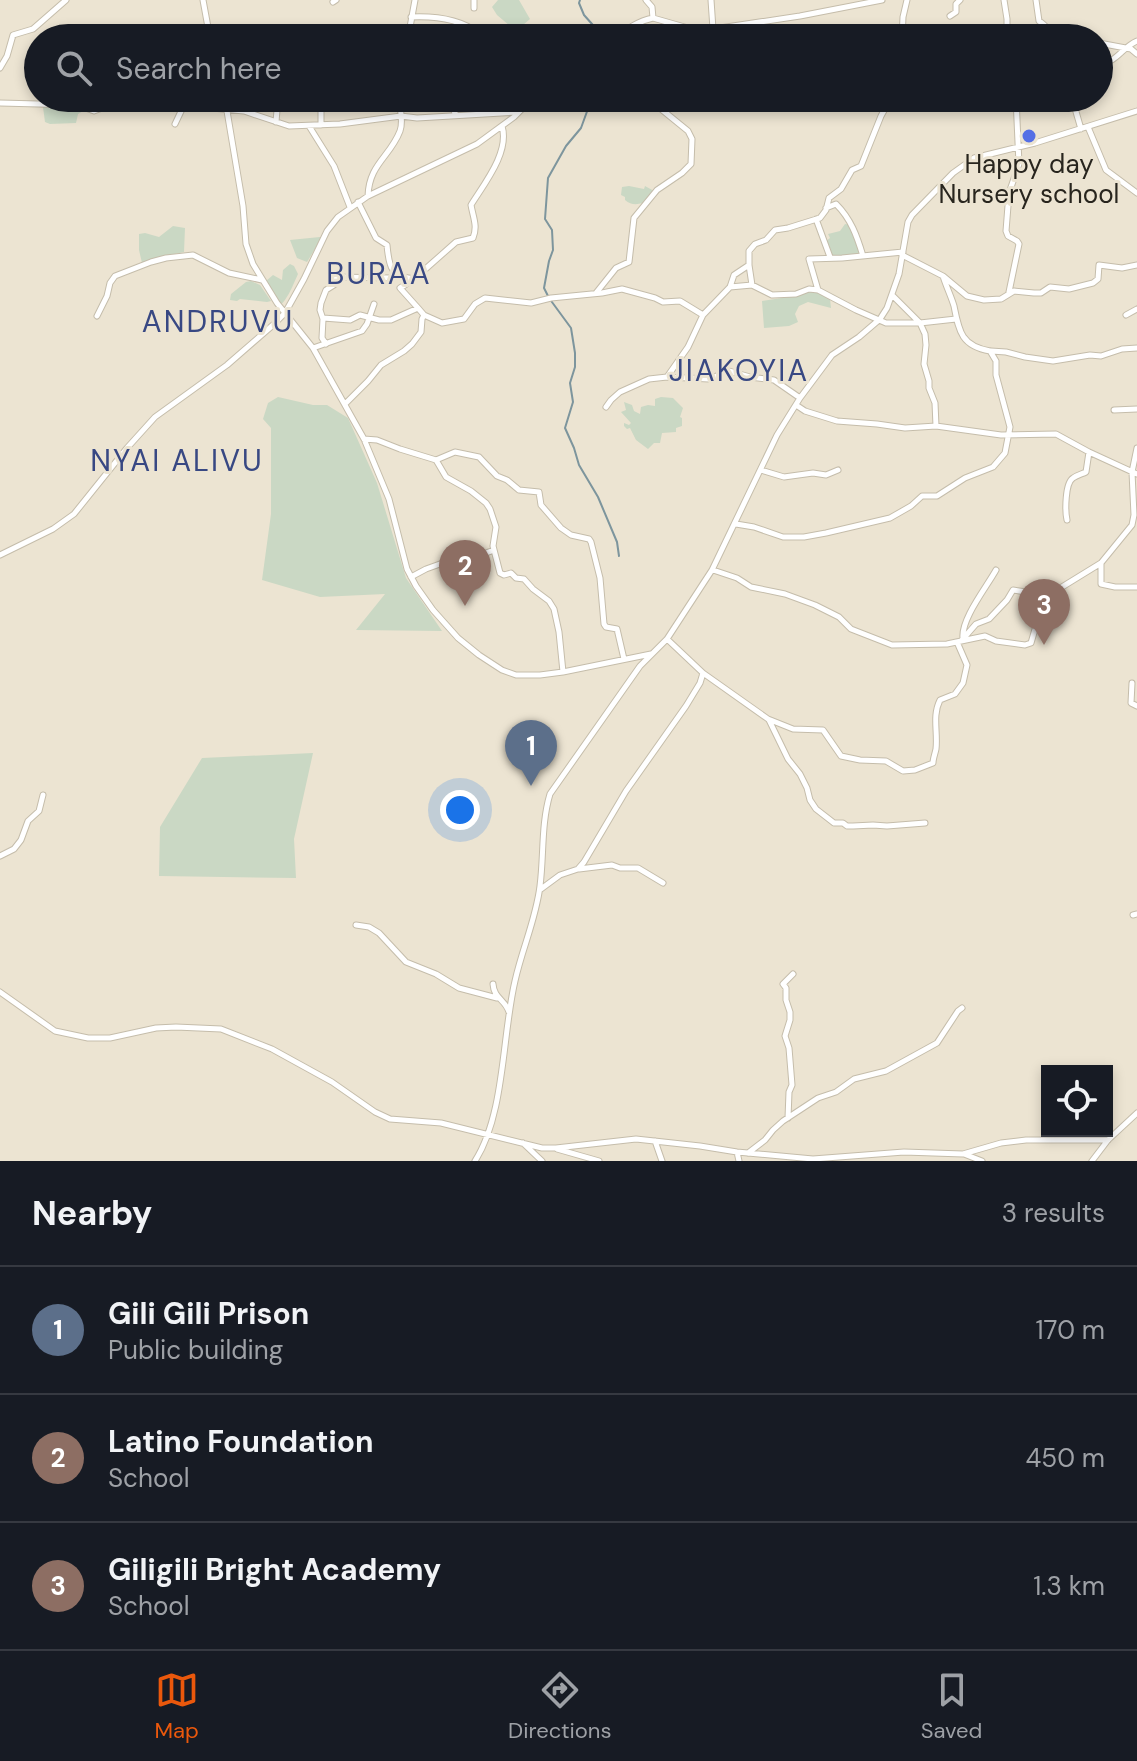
<!DOCTYPE html>
<html lang="en">
<head>
<meta charset="utf-8">
<style>
	body { margin:0; font-family:"DM Sans",sans-serif; background:#20242c; color:#f1f3f6 }
	.controls { position:absolute; right:24px; bottom:24px; display:grid; overflow:hidden; border-radius:0px; box-shadow:0 4px 12px #0003 }
	.controls button { width:72px; height:72px; display:grid; place-items:center; padding:0; border:0; border-bottom:2px solid #363941; background:#171b24; color:#f1f3f6; font:40px sans-serif }
	.you { position:absolute; left:460px; top:810px; width:28px; height:28px; margin:-20px; border:6px solid #fff; border-radius:50%; background:#1a73e8; box-shadow:0 0 0 12px #1a73e833 }
	.badge { display:grid; place-items:center; width:52px; height:52px; border-radius:50%; background:#ea580c; color:#fff; font-size:26px; font-weight:700 }
	.pin { position:absolute; translate:-50% -66px; filter:drop-shadow(0 2px 4px #0008) }
	.pin::after { content:''; position:absolute; top:42px; width:28px; height:24px; background:inherit; clip-path:polygon(0 0,100% 0,50% 100%) }
	.list { margin:0; padding:0; list-style:none }
	h2 { display:flex; justify-content:space-between; align-items:center; height:104px; margin:0; padding:0 32px; font-size:34px }
	h2 small { font-size:26px; font-weight:400; color:#9ea1a6 }
	.list li { display:grid; grid-template-columns:52px 1fr auto; gap:24px; align-items:center; box-sizing:border-box; height:128px; padding:0 32px; border-top:2px solid #363941 }
	.list b { display:block; font-size:30px; white-space:nowrap }
	.list p { margin:0; font-size:26px; white-space:nowrap; color:#9ea1a6 }
	.list em { font-size:26px; font-style:normal; color:#9ea1a6 }
	.icon { flex:none; width:44px; height:44px; fill:none; stroke:currentColor; stroke-width:2; stroke-linecap:round; stroke-linejoin:round }
	.map { position:relative; flex:none; width:1137px; height:1161px; overflow:hidden }
	.search { position:absolute; background:#171b24; box-shadow:0 4px 12px #0003; left:24px; right:24px; top:24px; height:88px; display:flex; align-items:center; gap:20px; box-sizing:border-box; padding:0 28px; border-radius:44px; color:#9ea1a6; font-size:30px }
	.sheet { height:488px; background:#171b24 }
	nav { display:flex; justify-content:space-around; align-items:center; box-sizing:border-box; height:112px; border-top:2px solid #363941; background:#171b24; font-size:22px; color:#9ea1a6 }
	nav a { display:grid; justify-items:center; gap:4px }
	nav .on { color:#ea580c }
	.map>svg:first-child { display:block }
	.green { fill:#cad8c4 }
	.lines { fill:none; stroke-linecap:round; stroke-linejoin:round }
	.stream { stroke:#7d959d; stroke-width:2 }
	.minor-casing { stroke:#c5bdab; stroke-width:7 }
	.minor { stroke:#fff; stroke-width:5 }
	.poi-dot { fill:#556fe5; stroke:#ece4d2; stroke-width:3 }
	.labels { text-anchor:middle; stroke-width:6; stroke-linejoin:round; paint-order:stroke }
	.poi-label { font-size:26px; fill:#28251e; stroke:#ece4d2 }
	.quarter-label { font-size:30px; letter-spacing:2px; fill:#384883; stroke:#ece4d2 }
</style>
</head>
<body>
<div class="map">
<svg width="1137" height="1161" viewBox="0 0 1137 1161">
	<rect width="100%" height="100%" fill="#ece4d2"/>
	<path class="green" d="M498 0H519L530 19 516 31 497 15 492 7Z
		M777 24V38H712V34Z
		M62 98H87L88 108 78 114 76 123 50 124 45 122 43 107 59 104Z
		M629 186 644 189 645 186 654 191 649 196 650 200C641 204 633 207 625 200V197L621 195 622 187Z
		M845 224 850 225 860 255H830L825 242 830 238 828 234 840 231Z
		M173 226 185 228 184 252 156 258 142 263 139 250V234L145 233 159 237Z
		M320 237 321 239 307 262 297 258 290 240Z
		M290 264 294 266 298 274C294 283 287 301 280 305L266 281 273 275 282 280 283 270Z
		M251 281 260 285 271 301 267 302 240 299 237 301 230 300 231 294 246 282Z
		M810 289 824 294 830 299 831 308 808 302 799 306 795 314 798 322 789 326 764 328 762 301 801 295 803 291Z
		M278 397 313 405H327L348 418 377 483 406 578 442 631 356 630 385 594 320 597 262 580 271 514V428L263 419 268 403Z
		M661 397 673 398 683 408 680 417 682 418V426L676 428V432L662 433 660 443H654L648 449 636 440 630 428 627 429 624 426V423L629 425 631 423 621 412 626 410 624 402 632 405 634 411 640 414 641 407 648 405 655 406V399Z
		M313 753 294 839 296 878 159 876 160 827 202 758Z"/>
	<g class="lines">
		<path class="stream" d="M580 0 579 3 584 15 600 33V38
			M588 98 589 106 581 128 566 146 548 178 545 219 552 230 553 250 549 261 544 288 549 298 571 328 575 353V367L570 383 573 402 565 428 574 448 579 465 598 497 617 542 619 556"/>
		<defs>
			<path id="minor" d="M203 0 210 38
				M646 0 652 7 653 18
				M711 0 713 29
				M1004 0 1007 19V38
				M1036 0 1039 21C1046 25 1049 31 1055 37L1075 38
				M333 2 336 0
				M474 8V0
				M950 16 956 12V4L960 0
				M411 17C434 16 459 18 478 33
				M408 38 415 0
				M615 38C627 29 638 21 653 18L695 30 713 29 800 16 882 0
				M902 38 903 17 907 0
				M1099 43 1131 49 1137 54
				M1099 64C1118 62 1121 48 1137 41
				M0 68 7 56 13 35 33 29 66 0
				M223 98 227 111 243 206 246 244 253 264 277 303 313 348 364 439 389 499 407 569 416 586 433 610 458 638 479 655 502 670 516 675H540L563 672 651 654
				M321 98V125
				M448 98 456 115
				M1072 98 1081 129
				M0 103 77 105 94 111 102 108 127 106H191L244 111 289 126 340 124 401 116 417 118 517 112
				M142 107V98
				M276 122 278 98
				M175 124 184 105
				M309 126 334 166 350 207
				M1088 127 1106 170 1137 193
				M368 196C369 164 390 157 400 131 404 121 399 109 400 98
				M358 202 376 238 387 245C389 268 391 276 414 279L456 242 473 238C478 226 473 217 471 205 484 184 510 152 502 126
				M826 208 836 204C851 219 857 236 863 256
				M816 219 830 257
				M902 255 943 276 967 296 984 300 1001 299 1014 291 1034 293H1041L1050 287 1069 289 1093 283 1098 279 1099 265 1122 268 1137 265
				M749 265 752 285
				M413 280 400 288 418 308
				M730 287 734 275 749 265V251L755 244 766 240 775 230 788 228 820 218 826 210 829 198 841 189 852 170 861 166 881 116 891 98
				M818 290 809 259 842 258 903 252
				M1009 292 1019 244 1017 241 1008 236 1006 231 1009 193 1019 164 1016 98
				M596 293 616 268 629 262 634 218 657 190 682 173 691 164 692 139 688 131 650 100 641 98
				M892 295 920 323 925 334 926 345 924 364 929 381V388L935 403 936 426
				M1126 315 1137 309
				M97 316 107 296 110 283 115 276 151 262 166 258 193 255 229 273 262 280
				M323 318 350 320 360 315 379 320H391L418 308 424 315
				M326 344 322 338 323 319 320 310 321 303 326 290 334 285 337 277 391 278 395 273
				M313 348 362 331 367 324 374 304
				M991 351 1006 352 1025 357 1053 361 1090 355 1101 356 1122 349 1137 348
				M667 377 688 347 703 315 730 287 752 285 772 295 796 294 809 289 818 290 856 310 886 323H920L956 319
				M345 404 368 381 381 365 404 351 412 344 421 332 422 319 424 315 442 323 464 319 475 304 485 298 531 303 551 298 602 293 622 289 655 298 663 302 680 301 703 315
				M796 405 805 411 837 421 877 424 905 428 936 426 1001 435 1056 434 1089 452 1137 474
				M606 407 611 400 620 392 649 379 667 377 709 379 729 371 750 377 774 380 800 398
				M1114 410 1137 409
				M364 439 377 440 400 449 436 460 455 452 479 457 497 476 507 480 519 490 539 492 541 505 561 528 571 535 589 539 591 542 600 578 604 624 606 627 617 629 624 659
				M436 460 446 477 471 491 486 503 490 509 496 527 493 546 500 573 504 575 511 573 516 578 524 579 533 589 549 601 554 609 559 632 563 672
				M761 470 784 477 813 473 826 475 838 470
				M1067 520C1065 511 1065 483 1073 478 1077 475 1082 474 1086 472L1089 452
				M736 524 754 527 783 537H804L826 533 890 518 911 506 922 496H937L965 478 993 467 1005 453 1010 427 996 375V361L990 351C961 346 959 331 954 306 951 296 946 286 943 276
				M0 555 53 529 74 514 127 448 155 417 227 365 273 325 285 313 304 279 327 231 338 217 368 196 477 144 514 117 533 98
				M1101 564V584L1115 587H1137
				M713 570 737 578 751 587 785 594 815 605 839 617 851 629 892 645 947 644 985 636 996 641 1025 645 1031 643 1040 612 1052 604 1062 587 1101 563 1132 525 1134 515 1132 472 1137 448
				M411 577 426 569 451 560H472L478 556 494 550
				M963 638C961 619 986 588 996 570
				M962 640 976 624 989 619 1007 600 1013 590 1026 592 1046 588 1055 597
				M703 673 768 719 793 729 823 730 841 756 860 760 886 761 903 771 915 770 933 763C933 759 935 754 936 749 938 732 932 716 940 700L955 694 963 683 967 665 957 642
				M1132 683 1131 703 1137 706
				M769 720 788 759 800 774 807 788 810 800 816 809 834 823H843L847 826H853L873 825 887 826 925 823
				M0 856 14 849 21 840 28 821 39 811 43 795
				M579 869 612 865 620 868H638L663 883
				M541 889 560 875 578 869 584 862 626 791 686 706 700 683 703 673 667 639
				M1133 915 1137 914
				M356 925 369 927 379 933 406 962 436 974 459 988 497 998
				M493 984C494 999 505 999 509 1012
				M0 992 55 1031 88 1038H110L156 1028 176 1027 221 1029 272 1049 332 1082 375 1112 390 1119 441 1123 542 1148H556L636 1139 700 1146 737 1152 813 1159 904 1152 963 1154 1001 1143 1026 1140H1108
				M788 1118 789 1092 792 1085 789 1048 785 1036 790 1020V1012L786 1000V988L783 984 793 974
				M655 1141 662 1161
				M523 1143 542 1161
				M557 1149 599 1161
				M737 1152 739 1161
				M748 1153 765 1140 773 1130 783 1121 818 1098 836 1092 854 1079 886 1071 937 1043 958 1011 962 1008
				M964 1154 982 1161
				M475 1161C505 1114 502 1036 515 981 522 949 536 919 540 886 544 855 541 824 550 794L640 666 667 639 712 570 777 435 800 398 832 355 859 337 880 319 887 308 899 274 908 222 912 215 953 173 974 158 1035 143 1137 111
				M1092 1161 1108 1140 1137 1113"/>
		</defs>
		<use href="#minor" class="minor-casing"/>
		<use href="#minor" class="minor"/>
	</g>
	<circle class="poi-dot" cx="1029" cy="136" r="8"/>
	<g class="labels">
		<g class="poi-label">
			<text x="1029" y="173">Happy day<tspan x="1029" dy="30">Nursery school</tspan></text>
		</g>
		<g class="quarter-label">
			<text x="379" y="284">BURAA</text>
			<text x="218" y="332">ANDRUVU</text>
			<text x="739" y="381">JIAKOYIA</text>
			<text x="177" y="471">NYAI ALIVU</text>
		</g>
	</g>
</svg>
<div class="controls">
<button><svg class="icon" aria-label="locate" viewBox="0 0 24 24"><circle cx="12" cy="12" r="6"/><path d="M12 2v4M12 18v4M2 12h4M18 12h4"/></svg></button>
</div>
<div class="you"></div>
<div class="pin badge" style="left:531px;top:786px;background:#5c6f8a">1</div>
<div class="pin badge" style="left:465px;top:606px;background:#8d6e63">2</div>
<div class="pin badge" style="left:1044px;top:645px;background:#8d6e63">3</div>
<div class="search"><svg class="icon" aria-label="search" viewBox="0 0 24 24"><circle cx="10" cy="10" r="6"/><path d="M15 15l6 6"/></svg>Search here</div>
</div>
<section class="sheet">
<h2>Nearby<small>3 results</small></h2>
<ul class="list">
<li><span class="badge" style="background:#5c6f8a">1</span><div><b>Gili Gili Prison</b><p>Public building</p></div><em>170 m</em></li>
<li><span class="badge" style="background:#8d6e63">2</span><div><b>Latino Foundation</b><p>School</p></div><em>450 m</em></li>
<li><span class="badge" style="background:#8d6e63">3</span><div><b>Giligili Bright Academy</b><p>School</p></div><em>1.3 km</em></li>
</ul>
</section>
<nav>
<a class="on"><svg class="icon" aria-label="map" viewBox="0 0 24 24"><path d="M3 6l6-2 6 2 6-2v14l-6 2-6-2-6 2zM9 4v14M15 6v14"/></svg>Map</a>
<a><svg class="icon" aria-label="directions" viewBox="0 0 24 24"><path d="M12 3l9 9-9 9-9-9zM9 14v-3h6M13 9l2 2-2 2"/></svg>Directions</a>
<a><svg class="icon" aria-label="saved" viewBox="0 0 24 24"><path d="M7 4h10v16l-5-4-5 4z"/></svg>Saved</a>
</nav>
</body>
</html>
